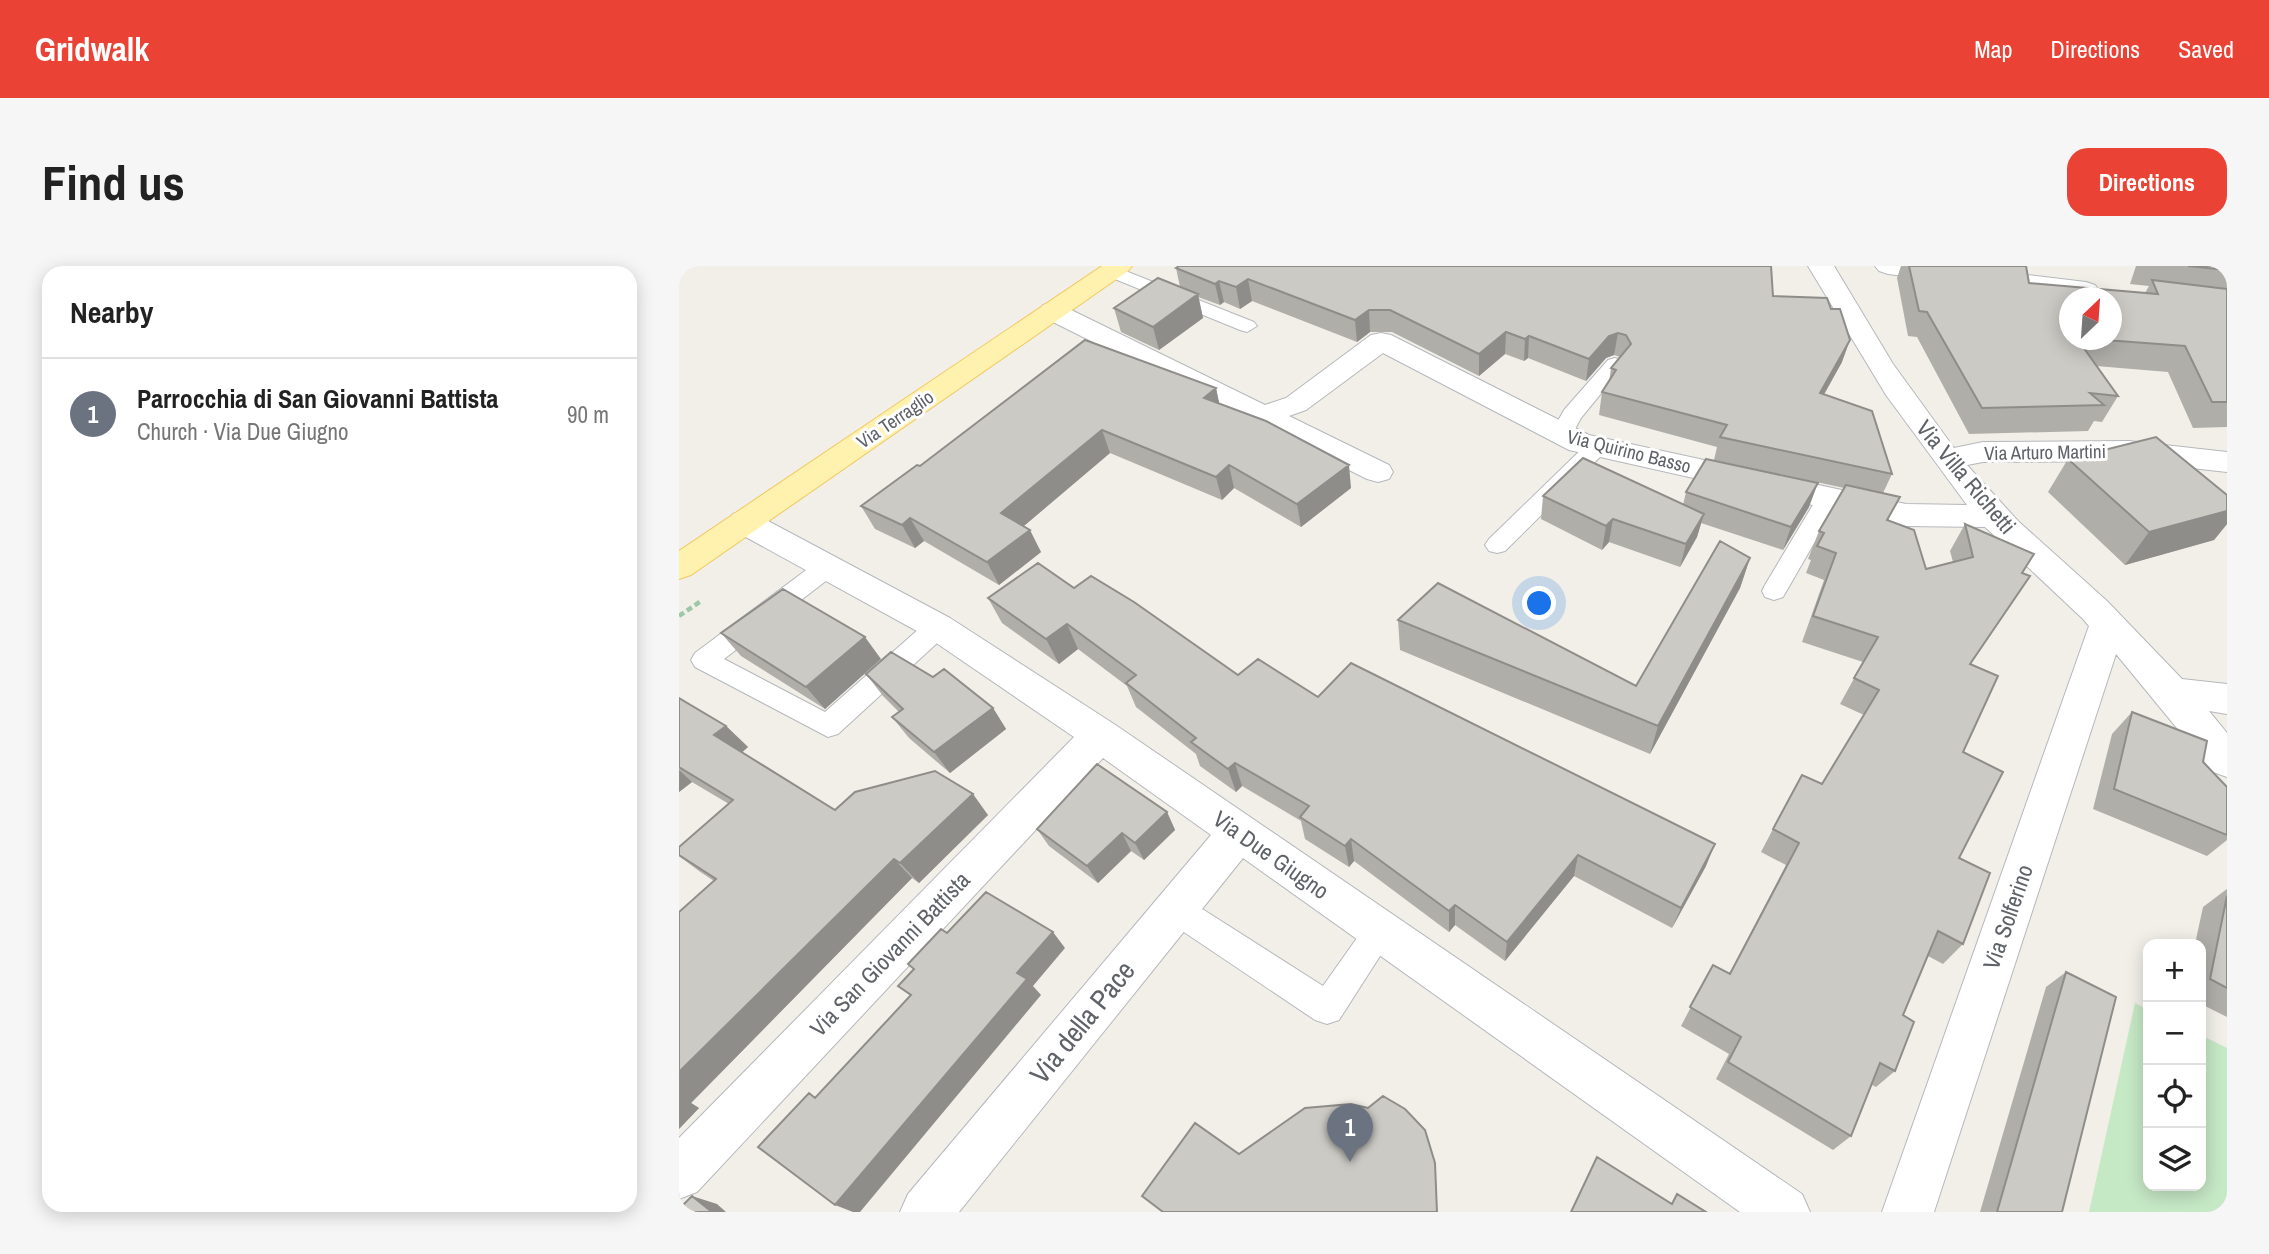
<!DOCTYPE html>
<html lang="en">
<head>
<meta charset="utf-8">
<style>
	body { margin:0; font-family:"Archivo Narrow",sans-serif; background:#f6f6f6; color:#222 }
	.controls { position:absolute; right:21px; bottom:21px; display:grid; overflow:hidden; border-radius:14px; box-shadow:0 4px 18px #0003 }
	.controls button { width:63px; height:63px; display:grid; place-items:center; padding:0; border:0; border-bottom:2px solid #e0e0e0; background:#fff; color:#222; font:35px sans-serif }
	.compass { position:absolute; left:1380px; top:21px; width:63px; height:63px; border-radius:50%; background:#fff; box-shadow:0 4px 18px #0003; rotate:25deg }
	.you { position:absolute; left:861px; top:338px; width:24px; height:24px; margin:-18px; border:5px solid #fff; border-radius:50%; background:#1a73e8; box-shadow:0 0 0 10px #1a73e833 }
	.badge { display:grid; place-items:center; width:46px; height:46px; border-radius:50%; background:#ea4335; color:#fff; font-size:23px; font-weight:700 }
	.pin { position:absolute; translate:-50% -58px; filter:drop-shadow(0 2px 4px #0008) }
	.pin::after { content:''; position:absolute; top:37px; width:24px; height:21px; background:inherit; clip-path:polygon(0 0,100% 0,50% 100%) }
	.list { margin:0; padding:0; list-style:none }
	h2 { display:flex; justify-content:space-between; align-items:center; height:91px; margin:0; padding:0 28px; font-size:30px }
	h2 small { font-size:23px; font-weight:400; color:#767676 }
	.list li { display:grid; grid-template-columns:46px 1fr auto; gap:21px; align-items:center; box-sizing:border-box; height:112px; padding:0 28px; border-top:2px solid #e0e0e0 }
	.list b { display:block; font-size:26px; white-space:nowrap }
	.list p { margin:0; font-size:23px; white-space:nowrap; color:#767676 }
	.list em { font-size:23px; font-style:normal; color:#767676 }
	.icon { flex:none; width:38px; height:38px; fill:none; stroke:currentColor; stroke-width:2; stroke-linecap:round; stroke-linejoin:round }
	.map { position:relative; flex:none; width:1548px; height:946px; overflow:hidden; border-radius:21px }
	header { display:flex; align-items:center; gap:42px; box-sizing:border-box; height:98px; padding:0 35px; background:#ea4335; color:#fff }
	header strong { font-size:33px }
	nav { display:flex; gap:38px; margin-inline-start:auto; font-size:24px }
	.intro { display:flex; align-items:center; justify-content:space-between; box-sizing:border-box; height:168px; padding:0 42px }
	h1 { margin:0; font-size:49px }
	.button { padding:18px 32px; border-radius:21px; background:#ea4335; color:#fff; font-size:24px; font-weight:700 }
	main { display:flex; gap:42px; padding:0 42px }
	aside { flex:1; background:#fff; border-radius:21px; box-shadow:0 4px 18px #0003 }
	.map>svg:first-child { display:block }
	.green { fill:#c5e8c5 }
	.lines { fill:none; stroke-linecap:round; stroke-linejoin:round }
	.service-casing { stroke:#b5b8bc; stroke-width:2 }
	.minor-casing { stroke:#b5b8bc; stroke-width:2 }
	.primary-casing { stroke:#f2c960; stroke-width:2 }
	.path { stroke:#9cc7a9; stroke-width:4.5; stroke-dasharray:6 3.5; stroke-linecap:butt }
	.service { fill:#fff; fill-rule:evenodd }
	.minor { fill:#fff; fill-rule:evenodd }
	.primary { fill:#fff2af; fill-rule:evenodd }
	.wall { fill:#afaea9; fill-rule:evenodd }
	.shaded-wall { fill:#8f8d8a }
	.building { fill:#cccac5; stroke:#8f8d8a; stroke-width:2 }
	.labels { text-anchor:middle; stroke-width:6; stroke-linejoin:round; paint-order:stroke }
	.far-street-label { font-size:19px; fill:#5f6368; stroke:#fff }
	.street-label { font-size:23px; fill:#5f6368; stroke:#fff }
	.near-street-label { font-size:28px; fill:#5f6368; stroke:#fff }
</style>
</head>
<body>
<header>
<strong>Gridwalk</strong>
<nav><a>Map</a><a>Directions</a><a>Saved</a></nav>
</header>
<div class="intro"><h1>Find us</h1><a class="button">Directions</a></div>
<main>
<aside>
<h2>Nearby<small></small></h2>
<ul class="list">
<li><span class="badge" style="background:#6b7280">1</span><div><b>Parrocchia di San Giovanni Battista</b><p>Church · Via Due Giugno</p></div><em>90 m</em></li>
</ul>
</aside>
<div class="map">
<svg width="1548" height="946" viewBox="0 0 1548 946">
	<rect width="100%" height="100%" fill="#f1efe8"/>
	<path class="green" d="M1456 737 1469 744V920H1522V769L1548 782V946H1410Z"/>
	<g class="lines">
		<defs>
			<path id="service" d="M434 0 575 56 578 60 568 66 561 64 426 9 423 5 426 1Z
				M936 92 943 94 946 98 902 152 890 174H874L871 169 885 144 929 94Z
				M918 174 926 176 929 181 926 186 826 285 818 287 810 285 806 279 810 273 910 176Z
				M1149 224 1157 227 1161 232 1104 331 1095 334 1086 331 1083 325 1086 319 1141 227Z
				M147 293 156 296 159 302 156 308 45 393 146 446 250 354 259 351 268 354 272 361 268 368 159 468 149 471 16 401 12 394 16 387 138 296Z
				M495 628 506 632 644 720 690 655 701 650 712 655 717 665 660 754 648 758 636 754 484 652 479 642 484 632Z"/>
			<path id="minor" d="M1129 0H1155L1214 98 1275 182 1304 176 1450 175 1548 186V206L1450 195 1304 196 1288 199 1339 255 1428 335 1503 413 1548 418V448L1530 445 1548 467V511L1534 506 1437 388 1255 946H1203L1410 360 1404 353 1306 261 1227 260 890 184 704 87 627 144 610 150 710 199 714 206 710 213 699 216 688 213 364 51 360 45 364 39 373 37 382 39 586 139 607 132 692 69 702 67 712 69 910 169 1227 238 1288 239 1207 129Z
				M1196 0H1272L1407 16 1416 19 1420 24 1416 29 1405 32 1209 8 1200 5Z
				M65 245 76 248 271 352 435 458 1123 928 1131 946H1061L564 592 280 946H221L229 928 532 569 424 492 18 926 0 933V872L395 471 247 370 54 264 49 256 54 248Z"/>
			<path id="primary" d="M423 0H453L449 5 12 309 0 313V285Z"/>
		</defs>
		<use href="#service" class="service-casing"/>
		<use href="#minor" class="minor-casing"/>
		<use href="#primary" class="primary-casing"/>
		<path class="path" d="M0 350 22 335"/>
		<use href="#service" class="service"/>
		<use href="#minor" class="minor"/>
		<use href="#primary" class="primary"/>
	</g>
	<path class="wall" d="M1222 0H1345L1350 17 1466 27 1470 20 1451 18 1457 0H1548V161L1514 162 1489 106 1417 100 1439 130 1423 156 1415 155 1409 165 1290 168 1238 71 1229 70 1218 12ZM1390 32 1432 74H1390Z
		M497 2 1094 30 1163 96 1145 129 1213 208 1204 227 1210 255 1247 303 1274 296 1271 285 1286 258 1355 288 1343 307 1351 310 1292 398 1284 486 1280 592 1284 678 1264 698 1249 690 1224 749 1216 805 1197 821 1193 819 1172 870 1154 884 1037 813 1050 788 1002 760 1034 699 1050 708 1107 599 1082 586 1094 563 1143 518 1185 449 1161 438 1184 396 1123 376 1145 314 1127 307 1132 294 1129 293 1140 265 1165 222 1035 194 1038 181 920 149 923 126 930 116 932 102 941 91 935 89 927 92 907 115 849 92 845 95 826 88 800 110 713 66H691L678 76 573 35 561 43 545 36 541 39 519 31 524 52 480 84 442 66 435 42 501 21Z
		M537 122 540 138 672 222 622 261 555 222 543 234 431 187 345 260 362 286 320 319 245 275 236 282 196 263 182 240 241 200Z
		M1389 193 1548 229V258L1535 274 1446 299 1369 226Z
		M1007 226 1130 241 1104 284 1022 257 1018 271 1001 301 930 276 923 284 862 253 864 230 1004 239Z
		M1071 292 1061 322 971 488 721 384 719 354 957 420Z
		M395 322 559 409 639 431 1027 600 993 662 895 610 826 695 776 659 770 666 675 595 670 601 626 573 622 555 563 520 557 526 521 500 517 488 457 441 448 420 399 383 380 398 323 357 309 332Z
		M42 367 202 393 146 443 62 390Z
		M187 408 314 442 327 463 271 507 230 472 213 451 220 446 204 430Z
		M0 432 47 460 69 481 63 486 156 544 309 549 240 617 233 612 12 837 20 842 0 863 35 615 20 605 0 590V581L50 538 13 516 0 526Z
		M1453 446 1524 496 1548 521V574L1528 590 1414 543 1433 468Z
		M488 546 496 564 465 594 452 585 419 617 370 580 358 563Z
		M1548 623V751L1522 738V678H1516L1524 641Z
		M1387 706 1383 946H1301L1367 721Z"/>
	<path class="shaded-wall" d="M569 13 573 35 561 43 557 21Z
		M540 15 545 36 541 39 536 18Z
		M519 28 524 52 480 84 474 61Z
		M690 44 691 66 678 76 676 54Z
		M827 66 826 88 800 110V88Z
		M939 67 935 89 927 92 907 115 910 93 930 70Z
		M850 70 849 92 845 95 846 73Z
		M1171 74 1163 96 1133 149 1141 127Z
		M537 122 542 145 525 132Z
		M423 164 431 187 333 270 322 247Z
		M550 199 555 222 543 234 537 211Z
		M670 199 672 222 622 261 618 238Z
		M1139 217 1130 241 1104 284 1112 261Z
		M1548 245V258L1535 274 1446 299 1470 266Z
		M1025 248 1018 271 1001 301 1007 278Z
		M231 252 245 275 236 282 223 259Z
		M934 253 930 276 923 284 927 260Z
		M351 264 362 286 320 319 308 296Z
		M1071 292 1061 322 971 488 979 460Z
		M388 358 399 383 380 398 367 373Z
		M186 371 202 393 146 443 127 421Z
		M314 442 327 463 271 507 255 486Z
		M47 460 69 481 58 491 35 469Z
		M556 497 563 520 557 526 549 503Z
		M0 504 13 516 0 526Z
		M294 528 309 549 240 617 221 597Z
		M488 546 496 564 465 594 456 577Z
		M443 567 452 585 419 617 408 600Z
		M672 573 675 595 670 601 666 580Z
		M1036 578 1027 600 993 662 1002 642Z
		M899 589 895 610 826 695 828 676Z
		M215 593 233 612 12 837 20 842 0 863V806Z
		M776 639V659L770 666V645Z
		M374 666 386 682 354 720 362 729 181 946H174L156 939 338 707Z
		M13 930 38 938 47 946H33Z"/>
	<path class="building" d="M500 0H1092L1094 30 1148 32 1152 43H1161L1171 74 1141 127 1193 145 1213 208 1041 171 1048 159 923 126 937 104 932 102 952 78 947 69 939 67 930 70 910 93 850 70 846 73 827 66 800 88 711 44H690L676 54 569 13 557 21 540 15 536 18 497 2Z
		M1230 0H1347L1350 17 1479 28 1473 14 1548 23V136H1533L1506 80 1426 74H1432V32H1390V74H1399L1439 130 1411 127 1425 139 1303 142 1248 46 1240 45Z
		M1509 0H1548V4Z
		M479 12 519 28 474 61 435 42Z
		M406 74 537 122 525 132 587 155 670 199 618 238 550 199 537 211 423 164 322 247 351 264 308 296 231 252 223 259 182 240 238 199 241 200Z
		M1477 171 1548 229V245L1470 266 1389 193Z
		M904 192 1025 248 1007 278 934 253 927 260 864 230Z
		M1027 193 1139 217 1112 261 1007 226Z
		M1167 219 1221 231 1208 254 1235 264 1247 303 1294 291 1286 258 1355 288 1343 307 1351 310 1291 398 1319 410 1284 486 1324 506 1280 592 1311 607 1284 678 1259 665 1224 749 1235 756 1216 805 1201 797 1172 870 1049 796 1062 771 1011 741 1034 699 1051 708 1120 577 1094 563 1123 509 1143 518 1200 424 1175 412 1199 371 1134 350 1157 287 1138 280 1145 267 1140 265Z
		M1041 275 1071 292 979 460 719 354 759 317 957 420Z
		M359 297 395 322 412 310 455 336 559 409 579 393 639 431 672 397 1036 578 1002 642 899 589 828 676 776 639 770 645 672 573 666 580 621 551 630 540 556 497 549 503 512 476 517 472 447 417 457 409 388 358 367 373 309 332Z
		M104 323 186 371 127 421 42 367Z
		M212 386 254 411 265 403 314 442 255 486 213 451 224 443 187 408Z
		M0 432 47 460 35 469 156 544 176 526 256 505 294 528 221 597 215 593 0 806V646L37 613 0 589V581L54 534 0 501Z
		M1453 446 1528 475 1524 496 1548 521V569L1435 523Z
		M418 498 488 546 456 577 443 567 408 600 358 563Z
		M307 626 374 666 338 707 348 713 156 939 79 881 130 827 136 832 232 729 219 720 235 703 229 698 262 663 268 667Z
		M1548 630V722L1531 713Z
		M1387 706 1437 731 1383 946H1318Z
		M704 830 726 843 746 864 756 897 758 946H484L463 930 516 857 560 888 626 842 672 838 689 842Z
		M918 891 993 938 998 928 1027 946H892Z
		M13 930 33 946H0V943Z"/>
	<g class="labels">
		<g class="far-street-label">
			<text transform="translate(216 153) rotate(-34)" y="7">Via Terraglio</text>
			<text transform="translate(950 185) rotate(14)" y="7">Via Quirino Basso</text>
			<text transform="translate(1366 186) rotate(-1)" y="7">Via Arturo Martini</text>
		</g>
		<g class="street-label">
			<text transform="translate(1287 211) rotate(50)" y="8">Via Villa Richetti</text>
			<text transform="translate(592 589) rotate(35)" y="8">Via Due Giugno</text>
			<text transform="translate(1329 651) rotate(-71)" y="8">Via Solferino</text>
			<text transform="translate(211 688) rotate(-46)" y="8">Via San Giovanni Battista</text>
		</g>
		<g class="near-street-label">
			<text transform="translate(403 756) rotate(-51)" y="10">Via della Pace</text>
		</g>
	</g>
</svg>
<div class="controls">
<button>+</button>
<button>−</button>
<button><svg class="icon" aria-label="locate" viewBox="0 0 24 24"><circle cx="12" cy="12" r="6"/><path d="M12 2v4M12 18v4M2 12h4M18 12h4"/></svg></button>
<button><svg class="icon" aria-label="layers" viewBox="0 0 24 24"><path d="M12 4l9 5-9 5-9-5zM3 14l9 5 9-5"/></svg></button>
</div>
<svg class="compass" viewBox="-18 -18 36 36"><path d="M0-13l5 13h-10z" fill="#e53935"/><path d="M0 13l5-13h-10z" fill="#767676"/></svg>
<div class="you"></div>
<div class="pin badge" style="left:671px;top:896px;background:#6b7280">1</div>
</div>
</main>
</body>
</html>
